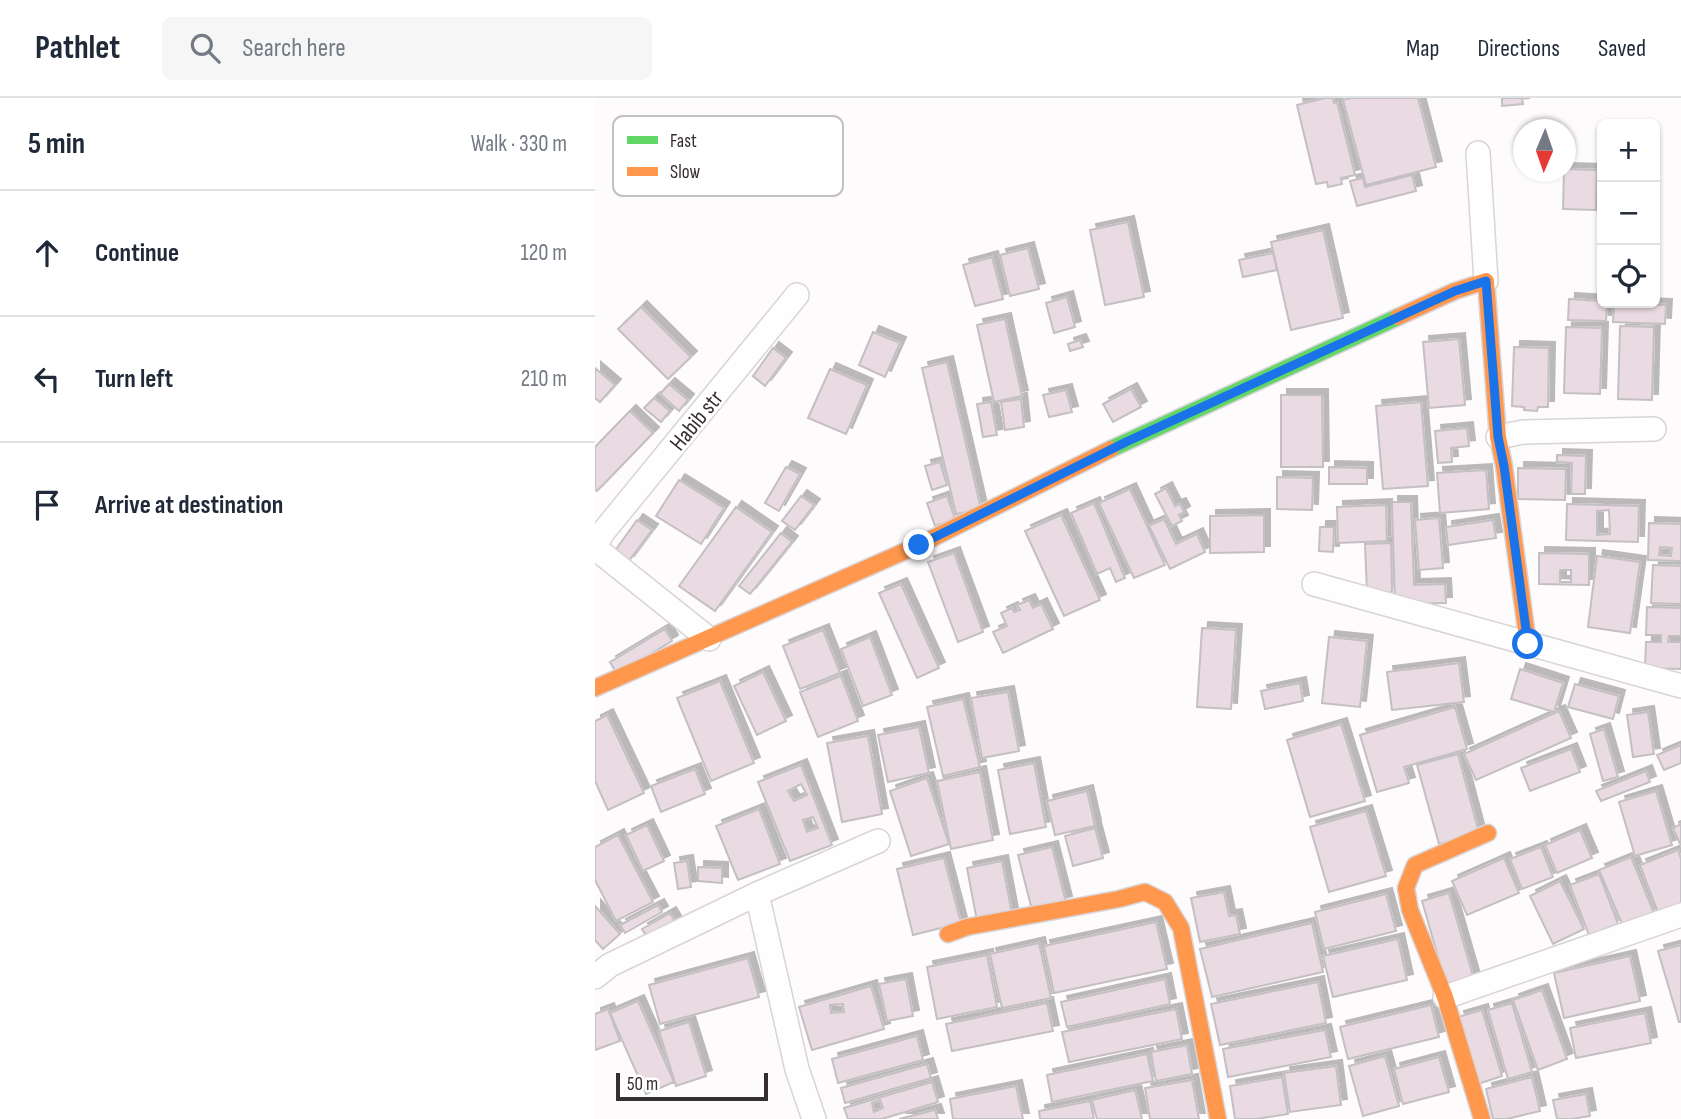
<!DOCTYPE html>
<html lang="en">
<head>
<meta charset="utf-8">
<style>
	body { margin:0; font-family:"Sofia Sans Condensed",sans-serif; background:#f6f6f7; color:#1f2937 }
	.controls { position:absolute; right:21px; top:21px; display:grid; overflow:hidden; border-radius:10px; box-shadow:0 2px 5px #0004 }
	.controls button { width:63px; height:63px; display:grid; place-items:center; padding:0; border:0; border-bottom:2px solid #e0e1e3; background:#fff; color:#1f2937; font:35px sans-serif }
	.compass { position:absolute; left:918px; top:21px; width:63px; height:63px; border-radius:50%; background:#fff; box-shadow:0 2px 5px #0004; rotate:182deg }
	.scale { position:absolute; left:21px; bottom:18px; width:152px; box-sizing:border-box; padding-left:7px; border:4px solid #362d31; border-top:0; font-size:19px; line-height:24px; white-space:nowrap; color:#362d31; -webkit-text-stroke:5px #fff; paint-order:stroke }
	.stop { position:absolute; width:21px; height:21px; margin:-16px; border:5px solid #1a73e8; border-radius:50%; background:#fff }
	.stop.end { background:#1a73e8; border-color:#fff; box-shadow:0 2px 7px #0008 }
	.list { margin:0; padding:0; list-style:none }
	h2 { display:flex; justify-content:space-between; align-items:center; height:91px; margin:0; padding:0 28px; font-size:30px }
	h2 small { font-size:23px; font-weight:400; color:#747a83 }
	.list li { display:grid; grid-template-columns:46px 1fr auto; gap:21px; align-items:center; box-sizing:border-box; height:126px; padding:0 28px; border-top:2px solid #e0e1e3 }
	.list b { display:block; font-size:26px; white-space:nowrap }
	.list em { font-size:23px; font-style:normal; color:#747a83 }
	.icon { flex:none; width:38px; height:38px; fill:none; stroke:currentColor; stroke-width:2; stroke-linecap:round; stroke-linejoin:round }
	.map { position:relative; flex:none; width:1086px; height:1021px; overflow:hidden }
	header { display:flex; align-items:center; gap:42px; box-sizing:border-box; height:98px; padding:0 35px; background:#fff; border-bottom:2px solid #e0e1e3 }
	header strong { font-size:33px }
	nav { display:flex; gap:38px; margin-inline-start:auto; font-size:24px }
	.search { width:490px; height:63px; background:#f6f6f7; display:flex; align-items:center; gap:18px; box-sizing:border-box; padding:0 24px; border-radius:10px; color:#747a83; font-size:26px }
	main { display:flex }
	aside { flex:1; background:#fff }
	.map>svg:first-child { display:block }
	.building { fill:#eadbe2; stroke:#c4bfc2; stroke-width:2; fill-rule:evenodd; filter:url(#shadow) }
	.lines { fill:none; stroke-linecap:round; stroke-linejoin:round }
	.street-casing { stroke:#d9d4d7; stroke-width:26 }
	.fast-casing { stroke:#d9d4d7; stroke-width:19 }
	.slow-casing { stroke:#d9d4d7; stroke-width:19 }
	.street { stroke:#fffeff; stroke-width:23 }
	.fast { stroke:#63d668; stroke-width:16 }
	.slow { stroke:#ff974d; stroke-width:16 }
	.route { stroke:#1a73e8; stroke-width:9 }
	.labels { text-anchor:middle; stroke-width:6; stroke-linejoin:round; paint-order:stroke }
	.street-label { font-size:23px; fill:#362d31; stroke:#fff }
	.key { fill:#fff; stroke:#c3c0c1; stroke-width:2 }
	.key-label { font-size:19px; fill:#362d31 }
</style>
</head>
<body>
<header>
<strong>Pathlet</strong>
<div class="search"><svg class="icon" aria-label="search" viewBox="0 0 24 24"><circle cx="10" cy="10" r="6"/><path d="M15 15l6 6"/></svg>Search here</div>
<nav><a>Map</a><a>Directions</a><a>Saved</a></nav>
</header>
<main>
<aside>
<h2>5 min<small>Walk · 330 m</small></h2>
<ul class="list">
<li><svg class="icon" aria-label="ahead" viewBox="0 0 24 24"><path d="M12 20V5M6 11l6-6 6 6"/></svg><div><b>Continue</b></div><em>120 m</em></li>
<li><svg class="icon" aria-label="left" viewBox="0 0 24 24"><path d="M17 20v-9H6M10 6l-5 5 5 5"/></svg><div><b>Turn left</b></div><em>210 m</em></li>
<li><svg class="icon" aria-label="arrive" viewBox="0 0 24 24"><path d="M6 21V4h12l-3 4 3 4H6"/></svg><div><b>Arrive at destination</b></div></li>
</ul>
</aside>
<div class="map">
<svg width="1086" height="1021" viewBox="0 0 1086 1021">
	<defs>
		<filter id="shadow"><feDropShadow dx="6" dy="-6" stdDeviation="0" flood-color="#0004"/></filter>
	</defs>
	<rect width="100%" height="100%" fill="#fdfbfc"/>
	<path class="building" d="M730 0H738L739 5 742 4 760 77 746 80 747 86 733 89 732 84 721 86 702 7Z
		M756 0H823L841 69 771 87 748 2Z
		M907 0H927L928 6 907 8Z
		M970 71 1002 72 1001 112 968 111 969 74H970Z
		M817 77 821 93 762 108 755 83 768 80 770 89Z
		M533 124 549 199 510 207 495 132Z
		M728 132 748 220 696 232 676 144Z
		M433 150 444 191 415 198 405 157Z
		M678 155 682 172 648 179 644 162Z
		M397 159 408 201 380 208 368 167Z
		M472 199 480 229 459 235 451 205Z
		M974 201 1007 203V205H1012L1011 223 973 222Z
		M1019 205 1071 207 1070 226 1018 224Z
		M46 209 96 259 73 281 23 231Z
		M410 221 427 298 399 304 382 227Z
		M1025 228 1059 229 1057 302 1023 301Z
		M971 229 1007 230 1005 296 969 295Z
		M278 234 305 245 290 279 264 267Z
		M864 241 870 307 834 310 828 244Z
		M485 242 488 249 475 253 473 246Z
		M919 249 954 250 953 309H943L942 313 929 312V309L917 308Z
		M178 250 191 260 170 288 158 278Z
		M352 264 386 411 361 416 327 270Z
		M0 270 20 287 5 304 0 300Z
		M235 271 272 287 251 336 213 320Z
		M74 286 93 302 84 313 65 296Z
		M536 291 546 309 518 324 508 306Z
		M471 292 477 314 454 319 448 297Z
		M686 297H727L728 369H686Z
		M59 300 75 313 66 324 49 310Z
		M426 301 429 329 410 332 406 304Z
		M396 304 402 337 388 339 382 306Z
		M826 304 833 388 788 391 781 308Z
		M35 313 58 335 2 393 0 392V349Z
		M872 330 874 348 856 350 857 364 843 365 840 333Z
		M962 357 991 358 990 396H976L977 365 962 364Z
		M345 364 352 387 337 392 330 368Z
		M191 369 205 376 184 413 170 405Z
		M734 369 772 370V386H734Z
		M923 370 971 371 970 402 923 401Z
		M891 372 894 411 845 415 842 375Z
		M682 379 718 380 717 412 682 411Z
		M84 382 129 410 106 446 61 418Z
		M571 390 580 408 585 406 589 414 584 417 587 423 577 428 560 396Z
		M535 391 570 467 539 480 504 405Z
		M206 398 219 407 200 432 187 423Z
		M352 398 360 421 340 428 332 405Z
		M797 404H816L819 487 850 486 851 505 800 506Z
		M499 405 530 480 521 484 515 470 502 476 476 415Z
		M972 406 1044 408 1043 444 971 442ZM1014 412 1015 436 1002 437V413Z
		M791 407 792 443 743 445 742 409Z
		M141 409 177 434 120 513 84 488Z
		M466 417 505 502 469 518 430 433Z
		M669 417V454L615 455V418Z
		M844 420 848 470 824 472 820 422Z
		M569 421 581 446 602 436 610 454 575 471 554 428Z
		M42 422 57 432 33 464 19 454Z
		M898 422 901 440 853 447 851 429Z
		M1054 425 1086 426V463L1053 462ZM1065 449 1077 450 1076 458 1064 457Z
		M725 429H739L738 454 724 453Z
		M186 435 197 444 155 496 144 488Z
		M796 445 797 494 772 495 770 446Z
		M359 455 388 534 363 544 333 464Z
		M944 455 994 456V487L944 486ZM965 472H976V484H965Z
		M1002 458 1045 464 1035 535 993 529Z
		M1058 467 1086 468V506L1056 505Z
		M306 486 344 570 322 580 284 495Z
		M434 502 438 510 446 506 458 531 408 555 398 534 412 528 406 515 417 510 419 514 425 512 422 507Z
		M1052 509 1086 510V538H1074L1073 544H1086V571L1050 570 1051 544H1066V537H1051Z
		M607 530 641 532 636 611 602 609Z
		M70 531 77 543 22 576 15 564Z
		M228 532 245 575 205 591 188 548Z
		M275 539 297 597 268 608 246 551Z
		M734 539 772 543 765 609 727 605Z
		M864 565 869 604 797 612 792 574Z
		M925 571 968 585 959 614 916 601Z
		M168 574 191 623 162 637 139 588Z
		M246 578 263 623 223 639 205 594Z
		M125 583 159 665 116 683 82 600Z
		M705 585 708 603 670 611 666 593Z
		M980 586 1024 598 1018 621 973 609Z
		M413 594 424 653 387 660 376 600Z
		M368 601 385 669 348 678 332 609Z
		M860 609 872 651 809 669 814 685 782 694 765 637Z
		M964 613 976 640 881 682 869 656Z
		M1053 614 1059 656 1038 659 1032 617Z
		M12 617 49 695 13 712 0 683V623Z
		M746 626 770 703 715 719 692 642Z
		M324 629 334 675 293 684 283 637Z
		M1009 631 1023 679 1008 683 995 636Z
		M273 638 287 716 247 724 232 645Z
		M1086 647V665L1069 672 1062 657Z
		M976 651 985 674 935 693 926 670Z
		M863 656 884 735 844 746 822 667Z
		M439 665 451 729 415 736 403 672Z
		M206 667 237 747 195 763 163 684ZM206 686 212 697 199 703 193 693ZM218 719 223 730 212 734 208 722Z
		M100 671 110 696 66 714 56 688Z
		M1051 673 1055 684 1006 703 1001 693Z
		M385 674 398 742 356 751 342 683Z
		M332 680 354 746 316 758 295 693Z
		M492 693 500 728 460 737 452 703Z
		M1061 693 1077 747 1040 758 1024 704Z
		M164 711 185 766 143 782 121 728Z
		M771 713 791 778 734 794 715 729Z
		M1086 726V748L1078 730Z
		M52 727 69 763 48 773 31 737Z
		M500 730 508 760 478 768 470 738Z
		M985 732 997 760 962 775 950 747Z
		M23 737 58 804 21 823 0 782V749Z
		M457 749 471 804 437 812 423 757Z
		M946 749 958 779 927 791 915 761Z
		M1083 752 1086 761V809L1064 817 1045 767Z
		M1036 759 1059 815 1028 828 1004 772Z
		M349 760 366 825 318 837 302 771Z
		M909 760 924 795 872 817 857 783Z
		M92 763 96 789 83 791 79 765Z
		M407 763 417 816 382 823 372 770Z
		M103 769 127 770V785L103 783Z
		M1004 776 1023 826 994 837 975 787Z
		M965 783 989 831 958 846 935 798Z
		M629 794 634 818 641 817 645 836 605 844 596 800Z
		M854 795 880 885 853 893 827 803Z
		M791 796 801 833 729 851 720 814Z
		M63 807 67 814 30 835 25 827Z
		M0 808 25 836 8 851 0 842Z
		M75 815 82 827 55 844 47 831Z
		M561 824 572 871 459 895 449 848Z
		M717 825 728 874 617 899 605 851Z
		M803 841 812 882 738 899 728 858Z
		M444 845 456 900 407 910 395 856Z
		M1086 847V924H1084L1063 853Z
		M392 857 402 909 342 921 332 869Z
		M1035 858 1045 903 969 920 959 875Z
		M153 860 164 899 65 926 54 887Z
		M311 881 318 918 292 923 284 886Z
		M570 881 575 906 472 929 466 904Z
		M723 884 731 925 625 947 616 906Z
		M276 888 289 931 217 952 204 909ZM248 906 249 914 236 915 235 907Z
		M947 892 972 961 943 972 918 902Z
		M43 903 79 984 51 996 15 915Z
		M452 905 458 933 357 953 351 926Z
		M917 905 937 974 913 981 893 912Z
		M836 907 844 939 753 961 745 929Z
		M13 911 25 943 0 952V916Z
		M581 911 587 941 474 964 467 934Z
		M887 912 907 978 883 986 863 919Z
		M1050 915 1056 945 981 960 975 930Z
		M94 924 111 978 81 988 64 933Z
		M730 932 736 959 633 979 628 951Z
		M322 938 328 962 243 985 237 961Z
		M592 947 597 976 561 983 556 954Z
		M552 956 558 983 457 1004 452 977Z
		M790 958 804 1008 768 1018 754 968Z
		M844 959 854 994 808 1006 799 971Z
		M332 966 336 980 250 1005 246 990Z
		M741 968 746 1007 695 1014 689 975Z
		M687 979 693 1016 661 1021H640L635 988Z
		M937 979 945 1013 912 1021H898L891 991Z
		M597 982 604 1021H555L550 990Z
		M337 984 343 1004 287 1021H253L249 1010ZM285 1002 288 1010 279 1014 277 1005Z
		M421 988 428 1021H358L355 1001Z
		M540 992 547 1021H502L497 1002Z
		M991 996 995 1018 977 1021H962L958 1002Z
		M495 1003 499 1021H445L444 1013Z
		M340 1012 343 1021H304Z"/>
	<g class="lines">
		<defs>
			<path id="street" d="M883 55 891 183
				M903 339 928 334 1059 331
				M0 447 9 433 202 197
				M0 450 114 541
				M719 486 1086 588
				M162 796 202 971 219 1021
				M0 879 15 867 162 796 283 743
				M850 899 1086 817"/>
			<path id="fast" d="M516 351 803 219"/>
			<path id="slow" d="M803 219 860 193 891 183 903 339 909 368 933 546
				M0 590 324 447 516 351
				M353 836 372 829 524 801 550 794 570 804 586 830 623 1021
				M887 1021 850 899 815 812 811 790 820 767 893 735"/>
		</defs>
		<use href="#street" class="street-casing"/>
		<use href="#fast" class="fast-casing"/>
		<use href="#slow" class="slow-casing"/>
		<use href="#street" class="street"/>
		<use href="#fast" class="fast"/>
		<use href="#slow" class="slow"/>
	</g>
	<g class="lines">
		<path class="route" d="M324 447 531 344 860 193 891 183 903 339 909 368 933 546"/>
	</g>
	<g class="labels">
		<g class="street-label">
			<text transform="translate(101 322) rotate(-51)" y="8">Habib str</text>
		</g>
	</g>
	<rect x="18" y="18" width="230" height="80" rx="10" class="key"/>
	<rect x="32" y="38" width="31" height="8" fill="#63d668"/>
	<rect x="32" y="69" width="31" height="9" fill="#ff974d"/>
	<g class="key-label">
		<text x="75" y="49">Fast</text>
		<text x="75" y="80">Slow</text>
	</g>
</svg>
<div class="controls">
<button>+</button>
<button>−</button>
<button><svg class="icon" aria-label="locate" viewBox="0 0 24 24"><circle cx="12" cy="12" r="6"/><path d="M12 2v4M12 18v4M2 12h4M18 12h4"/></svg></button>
</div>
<svg class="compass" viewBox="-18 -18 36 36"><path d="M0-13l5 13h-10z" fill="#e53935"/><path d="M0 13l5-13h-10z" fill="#747a83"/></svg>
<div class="scale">50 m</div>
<div class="stop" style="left:933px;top:546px"></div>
<div class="stop end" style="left:324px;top:447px"></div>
</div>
</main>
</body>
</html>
